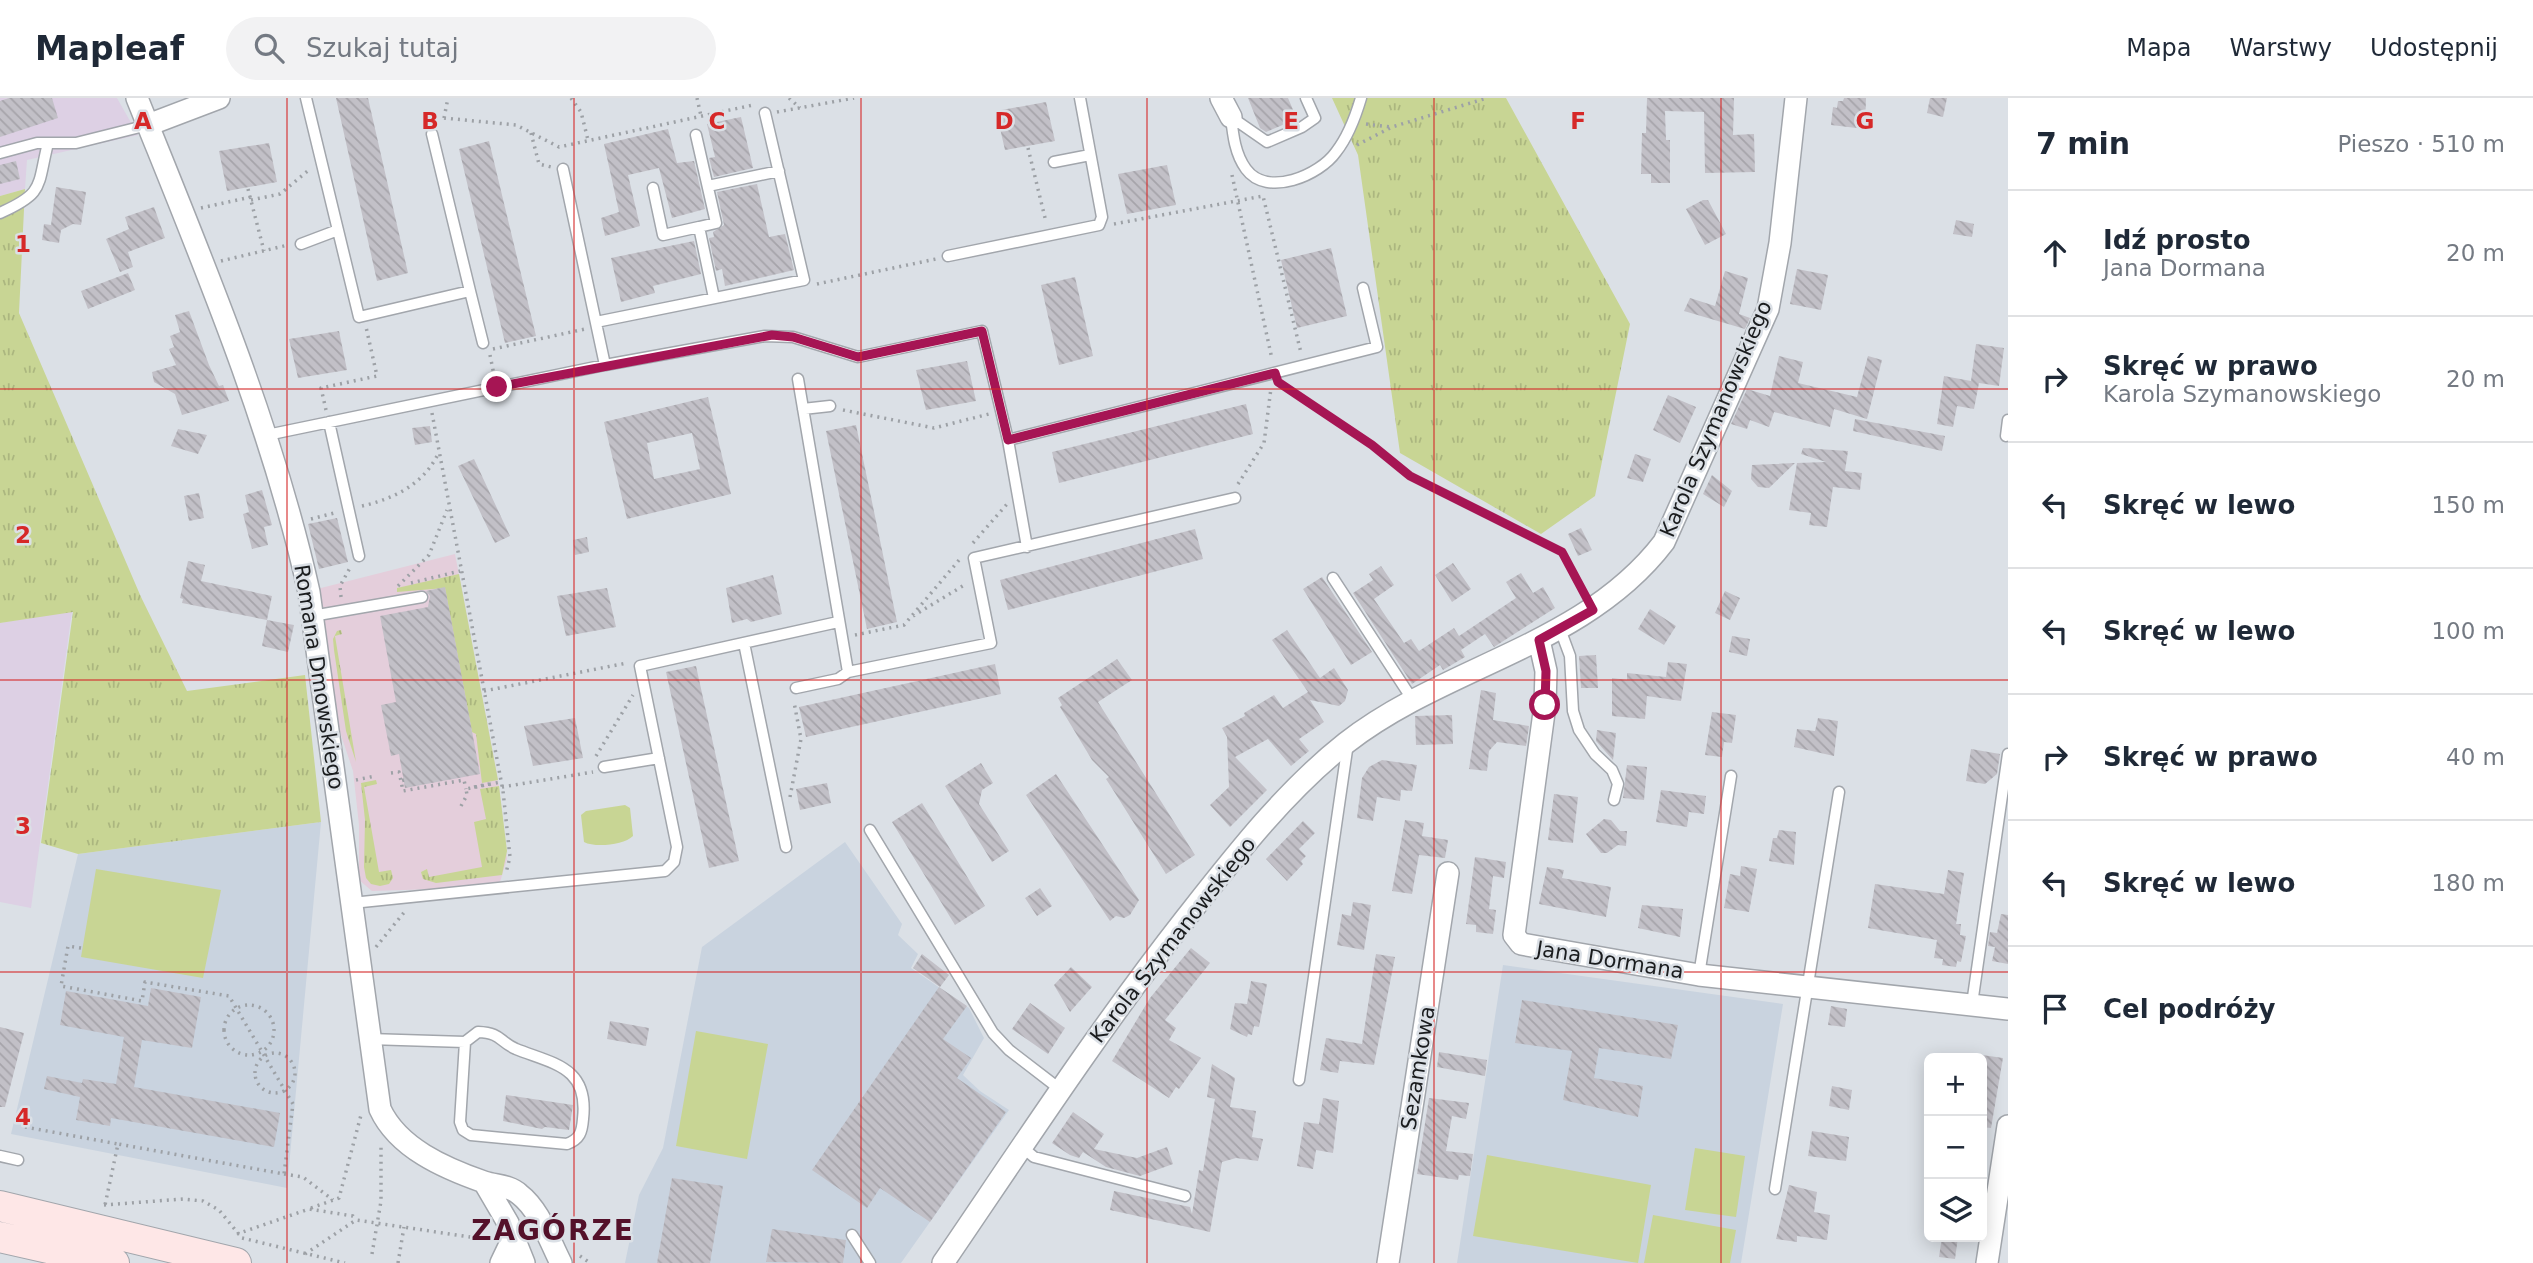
<!DOCTYPE html>
<html lang="pl">
<head>
<meta charset="utf-8">
<style>
	body { margin:0; font-family:"DejaVu Sans",sans-serif; background:#f2f2f3; color:#1f2937 }
	.controls { position:absolute; right:21px; bottom:21px; display:grid; overflow:hidden; border-radius:10px; box-shadow:0 4px 18px #0003 }
	.controls button { width:63px; height:63px; display:grid; place-items:center; padding:0; border:0; border-bottom:2px solid #e0e1e3; background:#fff; color:#1f2937; font:35px sans-serif }
	.stop { position:absolute; width:21px; height:21px; margin:-16px; border:5px solid #a61554; border-radius:50%; background:#fff }
	.stop.end { background:#a61554; border-color:#fff; box-shadow:0 2px 7px #0008 }
	.list { margin:0; padding:0; list-style:none }
	h2 { display:flex; justify-content:space-between; align-items:center; height:91px; margin:0; padding:0 28px; font-size:30px }
	h2 small { font-size:23px; font-weight:400; color:#747a83 }
	.list li { display:grid; grid-template-columns:46px 1fr auto; gap:21px; align-items:center; box-sizing:border-box; height:126px; padding:0 28px; border-top:2px solid #e0e1e3 }
	.list b { display:block; font-size:26px; white-space:nowrap }
	.list p { margin:0; font-size:23px; white-space:nowrap; color:#747a83 }
	.list em { font-size:23px; font-style:normal; color:#747a83 }
	.icon { flex:none; width:38px; height:38px; fill:none; stroke:currentColor; stroke-width:2; stroke-linecap:round; stroke-linejoin:round }
	.map { position:relative; flex:none; width:2008px; height:1165px; overflow:hidden }
	header { display:flex; align-items:center; gap:42px; box-sizing:border-box; height:98px; padding:0 35px; background:#fff; border-bottom:2px solid #e0e1e3 }
	header strong { font-size:33px }
	nav { display:flex; gap:38px; margin-inline-start:auto; font-size:24px }
	.search { width:490px; height:63px; background:#f2f2f3; display:flex; align-items:center; gap:18px; box-sizing:border-box; padding:0 24px; border-radius:38px; color:#747a83; font-size:26px }
	main { display:flex }
	aside { flex:1; background:#fff }
	.map>svg:first-child { display:block }
	.commercial { fill:#e4cedb }
	.industrial { fill:#ddd0e4 }
	.built { fill:#c9d3df }
	.grass { fill:url(#grass-tufts) }
	.green { fill:#c8d594 }
	.building { fill:url(#building-back-hatch); fill-rule:evenodd }
	.lines { fill:none; stroke-linecap:round; stroke-linejoin:round }
	.service-casing { stroke:#a2a6ac; stroke-width:13 }
	.minor-casing { stroke:#a2a6ac; stroke-width:24 }
	.secondary-casing { stroke:#a2a6ac; stroke-width:32 }
	.path { stroke:#9da1a6; stroke-width:3.5; stroke-dasharray:2 5; stroke-linecap:butt }
	.service { stroke:#fff; stroke-width:10 }
	.minor { stroke:#fff; stroke-width:21 }
	.secondary { stroke:#fee7e7; stroke-width:30 }
	.route { stroke:#a61554; stroke-width:9 }
	.grid { fill:none; stroke:#d62828; stroke-width:2; stroke-opacity:0.55 }
	.labels { text-anchor:middle; stroke-width:5; stroke-linejoin:round; paint-order:stroke }
	.street-label { font-size:21px; fill:#1a1c1e; stroke:#dbe0e6 }
	.district-label { font-size:28px; font-weight:bold; letter-spacing:2px; fill:#54112a; stroke:#dbe0e6 }
	.grid-label { font-size:23px; text-anchor:middle; font-weight:bold; fill:#d62828; stroke:#dbe0e6; stroke-width:5; stroke-linejoin:round; paint-order:stroke }
</style>
</head>
<body>
<header>
<strong>Mapleaf</strong>
<div class="search"><svg class="icon" aria-label="search" viewBox="0 0 24 24"><circle cx="10" cy="10" r="6"/><path d="M15 15l6 6"/></svg>Szukaj tutaj</div>
<nav><a>Mapa</a><a>Warstwy</a><a>Udostępnij</a></nav>
</header>
<main>
<div class="map">
<svg width="2008" height="1165" viewBox="0 0 2008 1165">
	<defs>
		<pattern id="grass-tufts" width="24" height="20" patternUnits="userSpaceOnUse" patternTransform="scale(1.75)"><rect width="24" height="20" fill="#c8d594"/><path d="M3 7l-1-3M5 7V3M7 7l1-3M15 17l-1-3M17 17v-4M19 17l1-3" fill="none" stroke="#abb67f"/></pattern>
		<pattern id="building-back-hatch" width="6" height="6" patternUnits="userSpaceOnUse" patternTransform="scale(1.75)"><rect width="6" height="6" fill="#c2c0c7"/><path d="M-1 5l2 2M0 0l6 6M5-1l2 2" fill="none" stroke="#a6a4aa"/></pattern>
	</defs>
	<rect width="100%" height="100%" fill="#dbe0e6"/>
	<path class="commercial" d="M455 456 499 688 507 761 500 784 436 791 372 793 359 782V727L353 673 340 634 317 491Z"/>
	<path class="industrial" d="M0 0H117L138 37 27 62 25 91 0 98Z
		M72 513 31 810 0 804V525Z"/>
	<path class="built" d="M321 724 287 1090 11 1036 78 756Z
		M845 744 902 826 898 837 918 856 911 870 969 910 984 940 963 977 980 993 1009 1012 901 1165H625L639 1097 663 1050 702 849Z
		M1503 867 1783 906 1741 1165H1457Z"/>
	<path class="grass" d="M1332 0H1506L1630 226 1595 398 1541 436 1400 355 1358 57Z
		M25 91 19 215 141 499 187 593 305 577 321 724 78 756 41 745 73 514 0 525V98Z
		M459 476 498 682 482 685 476 636 472 634 445 490 397 494V490Z
		M341 532 342 536 335 538 356 664 346 633 334 552 333 541 337 533Z
		M376 682 377 686 364 689 379 774 391 772 393 780 389 786 380 788 371 786 366 780 364 769 365 722 361 685Z
		M499 688 507 753 502 777 436 785 423 781 421 774 427 771 429 779 482 769 474 724 486 721 480 691Z"/>
	<path class="green" d="M625 707 630 710 633 738C624 747 595 750 584 744L581 717 586 713Z
		M96 771 221 792 203 880 81 859Z
		M696 933 768 946 747 1061 676 1048Z
		M1695 1050 1745 1058 1736 1119 1685 1112Z
		M1487 1057 1651 1087 1638 1165 1473 1138Z
		M1653 1117 1736 1132 1730 1165H1644Z"/>
	<path class="building" d="M9 0H52L58 20 0 39V3Z
		M336 0H368L408 175 377 183Z
		M1248 0H1288L1297 21 1266 34 1260 30Z
		M1647 0H1734L1733 37 1754 36 1755 74 1705 75 1704 14 1665 13 1666 42H1670V85H1651V76H1641L1642 35H1646Z
		M1844 0H1866L1865 31 1831 27 1833 9 1837 10 1838 3H1843Z
		M1930 0H1947L1943 19 1927 15Z
		M1046 4 1055 43 1005 52 996 13Z
		M741 19 753 70 714 79 709 60 715 59 707 26Z
		M668 31 677 65 694 63 705 111 672 120 659 70 628 77 640 128 605 138 601 120 619 114 604 46Z
		M489 43 536 238 505 245 459 51Z
		M269 45 277 84 227 93 219 53Z
		M16 63 20 81 0 86V67Z
		M1167 67 1176 107 1127 116 1118 76Z
		M757 86 769 139 785 136 794 172 725 188 722 171 716 173 709 140 714 139 713 134 724 127 717 94Z
		M56 89 86 94 81 127 73 126 61 132 59 145 42 142 44 126 51 127Z
		M1703 102H1708L1726 136 1705 147 1686 111Z
		M154 109 165 140 128 154 133 169 120 174 106 141 129 131 125 119Z
		M1956 122 1974 126 1972 139 1953 136Z
		M694 143 701 176 653 188 655 195 621 204 611 160Z
		M1331 150 1347 218 1297 230 1281 162Z
		M1797 171 1828 177 1821 212 1790 206Z
		M1725 173 1748 180 1739 216 1750 220 1745 231 1684 213 1690 200 1715 208Z
		M128 175 135 192 88 211 81 193Z
		M1075 179 1093 258 1059 267 1041 187Z
		M189 213 209 267 219 288 223 287 229 303 182 317 175 296 154 284 152 274 176 267 169 251 174 249 170 238 180 234 175 217Z
		M339 233 347 272 298 280 289 241Z
		M1976 246 2004 250 1999 288 1979 285 1974 311 1957 308 1953 329 1937 326 1944 278 1971 283Z
		M1779 258 1803 264 1798 285 1857 299 1868 258 1882 262 1867 321 1834 311 1830 329 1774 314 1769 329 1750 322 1747 331 1731 326 1747 291 1770 298Z
		M967 263 976 303 926 312 916 272Z
		M1668 297 1696 309 1680 345 1653 332Z
		M708 299 731 396 627 421 604 324ZM692 335 700 371 654 381 647 345Z
		M1246 306 1253 336 1059 385 1052 354Z
		M1855 321 1945 338 1942 353 1853 333Z
		M856 327 897 524 867 531 826 333Z
		M430 328 432 344 415 347 412 330Z
		M178 331 207 337 198 356 171 348Z
		M1803 350 1848 353 1845 373 1862 375 1860 392 1833 389 1827 429 1809 427 1811 415 1789 412 1797 365 1826 364 1801 356Z
		M1635 356 1651 361 1643 384 1627 380Z
		M474 361 510 438 495 445 458 368Z
		M1795 365 1769 390 1758 389 1751 381 1752 367Z
		M1712 377 1732 393 1724 409 1703 396Z
		M262 392 272 427 264 429 268 447 252 451 243 416 249 414 245 397Z
		M199 395 204 420 189 423 184 398Z
		M337 420 348 464 319 471 308 426Z
		M1581 430 1592 452 1578 458 1568 436Z
		M1195 431 1203 461 1008 512 1000 482Z
		M587 439 589 454 575 457 573 442Z
		M188 463 205 467 201 483 272 498 267 522 182 505 183 501 180 500Z
		M1453 465 1471 491 1452 504 1435 477Z
		M1381 468 1394 487 1374 501 1404 545 1411 541 1419 553 1454 530 1459 538 1516 500 1506 484 1521 475 1533 495 1543 489 1555 510 1494 549 1485 536 1461 552 1465 559 1443 572 1440 567 1412 586 1353 495 1373 482 1369 476Z
		M773 477 782 516 751 524 747 521 732 525 726 490Z
		M1322 479 1372 554 1351 567 1303 491Z
		M445 489 480 676 405 690 399 656 391 658 381 607 396 604 380 518 428 509 430 498 426 493Z
		M607 490 616 529 566 538 557 498Z
		M1725 493 1740 500 1730 522 1715 515Z
		M1650 511 1676 528 1664 547 1638 531Z
		M267 522 294 527 288 554 262 548Z
		M1287 532 1320 580 1334 570 1348 592 1345 603 1339 608 1310 602 1324 624 1299 641 1309 653 1291 668 1268 641 1235 659 1267 692 1230 729 1210 707 1229 689 1227 639 1222 630 1245 618 1244 615 1274 597 1283 610 1308 594 1272 542Z
		M1732 538 1750 541 1747 558 1729 554Z
		M1596 557 1598 590H1581L1579 558Z
		M1117 561 1132 582 1098 604 1195 757 1166 776 1115 695 1106 681 1109 679 1092 662 1060 609 1062 607 1058 600Z
		M1668 564 1687 566 1681 603 1647 598 1645 621 1612 618V580L1627 582V575L1666 579Z
		M995 566 1001 596 806 639 799 609Z
		M696 568 739 763 709 770 666 574Z
		M1481 592 1496 595 1493 622 1529 628 1526 648 1497 644 1489 653 1487 673 1469 671Z
		M1712 614 1736 617 1732 645 1724 644 1722 659 1705 657Z
		M1452 617 1453 646 1416 647 1415 618Z
		M575 620 583 660 533 668 524 628Z
		M1818 620 1838 623 1834 658 1794 649 1797 631 1815 633Z
		M1597 632 1616 635 1613 662 1596 643Z
		M1971 651 2000 656 1997 676 1985 686 1966 683Z
		M1382 662 1417 667 1412 693 1401 692 1400 703 1377 699 1373 723 1357 720 1362 680 1369 669Z
		M981 665 993 685 982 692 979 706 1009 753 992 764 945 688Z
		M1627 667 1647 669 1644 702 1623 700Z
		M1056 676 1139 802 1130 817 1124 820 1116 818 1110 823 1026 697Z
		M827 685 831 705 800 712 796 691Z
		M1661 692 1706 698 1704 716 1689 714 1687 729 1656 724Z
		M1554 696 1578 699 1573 745 1548 742Z
		M922 705 985 808 955 827 892 724Z
		M1604 721 1611 722 1620 733H1627L1626 748 1618 747 1607 755H1601L1586 736Z
		M1405 722 1424 725 1422 738 1448 742 1445 760 1419 757 1412 796 1392 793Z
		M1303 723 1315 735 1299 751 1306 758 1301 763 1303 766 1287 783 1266 761Z
		M1779 732 1796 734 1794 767 1769 763 1773 740H1777Z
		M1475 759 1506 764 1504 780 1493 778 1489 811 1496 812 1493 836 1476 834V827L1466 826Z
		M1741 768 1757 771 1749 814 1724 810 1730 776 1740 778Z
		M1547 769 1564 772 1562 780 1611 789 1606 819 1539 806Z
		M1948 772 1964 775 1956 826H1961L1960 837 1966 838 1961 864 1957 863 1956 869 1942 867 1943 861 1934 860 1937 842 1868 830 1875 786 1944 796Z
		M1040 790 1052 808 1037 818 1025 800Z
		M1353 804 1371 807 1364 852 1337 847 1342 816 1351 818Z
		M1642 807 1683 811 1680 839 1638 830Z
		M2001 816 2008 817V866L1992 863 1995 849 1988 848 1990 834 1997 835Z
		M1191 850 1210 865 1165 922 1176 930 1169 942 1201 960 1179 991 1176 989 1169 1000 1112 963 1150 900Z
		M922 856 949 877 940 889 913 870Z
		M1376 856 1395 859 1374 967 1340 963 1338 975 1320 972 1326 940 1362 946Z
		M1071 869 1092 889 1070 914 1054 887Z
		M1251 883 1267 886 1259 929 1254 928 1252 937 1248 936 1247 939 1230 931 1235 905 1247 906Z
		M939 889 967 908 943 941 971 960 957 980 1006 1014 930 1124 880 1090 867 1110 812 1072Z
		M151 890 201 899 192 950 142 942 134 989 280 1015 274 1049 111 1020 110 1028 76 1022 80 999 44 991 47 978 82 985 83 981 116 986 124 939 60 927 66 893 148 908Z
		M1522 902 1678 927 1671 961 1599 950 1594 980 1643 988 1638 1019 1563 1002 1572 953 1515 945Z
		M1030 905 1065 930 1048 956 1012 931Z
		M1831 908 1847 911 1845 929 1828 927Z
		M610 923 649 930 646 948 607 941Z
		M0 929 24 935 5 1009H0Z
		M1439 954 1487 962 1485 978 1437 969Z
		M1982 957 2003 960 1991 1030 1982 1029Z
		M1212 966 1235 980 1230 1009 1256 1013 1252 1039 1263 1041 1258 1063 1236 1060 1222 1064 1210 1134 1110 1112 1114 1093 1190 1109 1192 1116 1199 1072 1203 1073 1215 1001 1207 999Z
		M1832 988 1852 992 1849 1012 1829 1008Z
		M506 997 573 1007 569 1032 545 1029 542 1031 503 1023Z
		M1323 1000 1339 1003 1333 1055 1316 1052 1313 1071 1297 1068 1304 1024 1319 1026Z
		M1429 1000 1469 1005 1466 1021 1452 1018 1446 1053 1473 1056 1470 1078 1459 1077 1458 1082 1417 1076Z
		M1073 1014 1104 1036 1094 1051 1137 1060 1167 1049 1173 1066 1140 1078 1106 1069 1083 1054 1079 1060 1070 1057 1052 1045Z
		M1812 1033 1849 1039 1846 1063 1808 1058Z
		M672 1080 723 1088 710 1165H657Z
		M1789 1087 1817 1094 1814 1114 1830 1117 1827 1142 1797 1138V1144L1776 1141Z
		M772 1131 846 1142 843 1165 766 1164Z
		M1942 1139H1958L1955 1161 1939 1159Z"/>
	<g class="lines">
		<defs>
			<path id="service" d="M306 0 359 219 470 193 432 36
				M1231 19C1233 37 1235 56 1246 71 1267 100 1320 77 1336 54 1347 40 1356 17 1361 0
				M1231 19 1267 44 1302 29 1315 20 1306 0
				M696 37 716 125 699 129
				M0 55 37 45H76L148 27
				M1054 64 1090 57
				M563 71 605 267
				M708 88 779 73
				M653 90 663 137 699 129 714 200
				M0 115C45 95 37 89 48 45
				M301 146 338 132
				M948 158 1099 127 1102 119 1080 0
				M470 193 483 245
				M596 224 804 182 765 15
				M798 281 848 574 991 545 974 460 1235 400
				M803 311 830 308
				M329 324 359 458
				M267 337 605 267 765 238 793 239 858 259 982 233 1008 342 1027 449
				M2006 338 2008 322
				M1008 342 1377 249 1363 190
				M1333 480 1414 604
				M312 518 422 499
				M1560 531 1570 558 1573 613 1579 632 1595 656 1612 672 1618 686 1614 702
				M744 545 786 749
				M796 590 838 581 848 574
				M604 669 659 660
				M870 732 993 935 1009 952 1061 992
				M352 805 665 773 674 764 677 749 640 568 838 524
				M1699 877 1731 678
				M1972 906 2008 656
				M369 941 465 944 478 934C502 935 498 943 516 951 554 966 589 969 583 1021 582 1034 580 1041 567 1046L471 1037 463 1032 460 1024 465 944
				M1299 982 1348 645
				M1022 1049 1034 1059 1185 1098
				M0 1058 18 1062
				M1775 1091 1839 694
				M852 1137 870 1165"/>
			<path id="minor" d="M137 0C202 162 271 324 309 494L380 1011C398 1050 444 1070 484 1084 496 1088 509 1087 519 1096 540 1112 549 1142 561 1165
				M1221 0 1231 19
				M148 27 219 0
				M1539 542 1546 573 1545 607 1514 837 1521 846 1699 877 2008 911
				M484 1084 508 1125 524 1165
				M501 1165 513 1140
				M943 1165C1022 1049 1099 931 1186 820 1234 759 1285 693 1346 645 1446 567 1585 548 1664 444L1768 211 1780 145 1796 0
				M1388 1165 1448 775
				M1987 1165 2008 1028"/>
			<path id="secondary" d="M0 1108 236 1165
				M0 1139 114 1165"/>
		</defs>
		<use href="#service" class="service-casing"/>
		<use href="#minor" class="minor-casing"/>
		<use href="#secondary" class="secondary-casing"/>
		<path class="path" d="M571 0 581 14 588 42
			M697 0 701 18
			M789 0 800 10
			M777 14 854 0
			M444 20 516 27 559 49 753 7
			M444 20 448 0
			M1366 26 1390 29
			M531 35 539 66 551 69
			M1357 47 1392 29 1487 0
			M1028 50 1046 124
			M1232 77 1272 261
			M248 91 264 153
			M251 102 280 96 310 71
			M201 110 251 99
			M1114 126 1263 98 1301 255
			M221 163 288 147
			M817 186 936 161
			M493 251 585 231
			M490 257 494 277
			M1282 287 1372 347 1410 378 1562 454 1584 495
			M326 312 321 290 377 278 366 229
			M843 312 934 330 989 316
			M432 315 503 693 510 759 506 775
			M1238 386 1264 345 1271 290
			M362 408C393 401 422 387 437 358
			M311 421 338 414
			M973 445 1007 406
			M411 485 460 473
			M398 488 429 457 447 412
			M341 499 340 488 351 468
			M913 518 966 486
			M855 537 904 527 960 461
			M484 593 627 565
			M596 658 633 597
			M391 675 399 674 401 683
			M356 682 375 678
			M404 682 401 683 403 693 464 682 466 691
			M474 689 489 686
			M502 689 593 674
			M790 699 801 641 794 604
			M461 708 467 697 466 691 501 684
			M376 849 406 812
			M81 850 68 848 61 888 142 903 145 884 229 898 293 1006 284 1076 118 1046 105 1107
			M224 932a25 25 0 1 1 50 0a25 25 0 1 1-50 0Z
			M255 975a20 20 0 1 1 40 0a20 20 0 1 1-40 0Z
			M25 1029 118 1046
			M284 1076 303 1079 333 1102
			M104 1107 183 1101 203 1103 219 1112 242 1140 345 1165
			M311 1110 339 1100 361 1017
			M237 1136 309 1111 353 1118 356 1122
			M305 1156 356 1122 490 1142
			M372 1156 381 1103V1045
			M580 1158 590 1165
			M398 1165 404 1129"/>
		<use href="#service" class="service"/>
		<use href="#minor" class="minor"/>
		<use href="#secondary" class="secondary"/>
	</g>
	<g class="lines">
		<path class="route" d="M497 289 772 237 793 239 858 259 982 233 1008 342 1275 275 1278 284 1372 347 1410 378 1562 454 1593 512 1539 542 1546 573 1545 607"/>
	</g>
	<path class="grid" d="M287 0V1165M574 0V1165M861 0V1165M1147 0V1165M1434 0V1165M1721 0V1165M0 291H2008M0 582H2008M0 874H2008"/>
	<g class="labels">
		<g class="street-label">
			<text transform="translate(1716 321) rotate(-67)" y="7">Karola Szymanowskiego</text>
			<text transform="translate(319 579) rotate(81)" y="7">Romana Dmowskiego</text>
			<text transform="translate(1173 842) rotate(-52)" y="7">Karola Szymanowskiego</text>
			<text transform="translate(1610 862) rotate(9)" y="7">Jana Dormana</text>
			<text transform="translate(1418 970) rotate(-81)" y="7">Sezamkowa</text>
		</g>
		<g class="district-label">
			<text x="553" y="1142">ZAGÓRZE</text>
		</g>
	</g>
	<g class="grid-label">
		<text x="143" y="31">A</text>
		<text x="430" y="31">B</text>
		<text x="717" y="31">C</text>
		<text x="1004" y="31">D</text>
		<text x="1291" y="31">E</text>
		<text x="1578" y="31">F</text>
		<text x="1865" y="31">G</text>
		<text x="23" y="154">1</text>
		<text x="23" y="445">2</text>
		<text x="23" y="736">3</text>
		<text x="23" y="1027">4</text>
	</g>
</svg>
<div class="controls">
<button>+</button>
<button>−</button>
<button><svg class="icon" aria-label="layers" viewBox="0 0 24 24"><path d="M12 4l9 5-9 5-9-5zM3 14l9 5 9-5"/></svg></button>
</div>
<div class="stop" style="left:1545px;top:607px"></div>
<div class="stop end" style="left:497px;top:289px"></div>
</div>
<aside>
<h2>7 min<small>Pieszo · 510 m</small></h2>
<ul class="list">
<li><svg class="icon" aria-label="ahead" viewBox="0 0 24 24"><path d="M12 20V5M6 11l6-6 6 6"/></svg><div><b>Idź prosto</b><p>Jana Dormana</p></div><em>20 m</em></li>
<li><svg class="icon" aria-label="right" viewBox="0 0 24 24"><path d="M7 20v-9h11M14 6l5 5-5 5"/></svg><div><b>Skręć w prawo</b><p>Karola Szymanowskiego</p></div><em>20 m</em></li>
<li><svg class="icon" aria-label="left" viewBox="0 0 24 24"><path d="M17 20v-9H6M10 6l-5 5 5 5"/></svg><div><b>Skręć w lewo</b></div><em>150 m</em></li>
<li><svg class="icon" aria-label="left" viewBox="0 0 24 24"><path d="M17 20v-9H6M10 6l-5 5 5 5"/></svg><div><b>Skręć w lewo</b></div><em>100 m</em></li>
<li><svg class="icon" aria-label="right" viewBox="0 0 24 24"><path d="M7 20v-9h11M14 6l5 5-5 5"/></svg><div><b>Skręć w prawo</b></div><em>40 m</em></li>
<li><svg class="icon" aria-label="left" viewBox="0 0 24 24"><path d="M17 20v-9H6M10 6l-5 5 5 5"/></svg><div><b>Skręć w lewo</b></div><em>180 m</em></li>
<li><svg class="icon" aria-label="arrive" viewBox="0 0 24 24"><path d="M6 21V4h12l-3 4 3 4H6"/></svg><div><b>Cel podróży</b></div></li>
</ul>
</aside>
</main>
</body>
</html>
